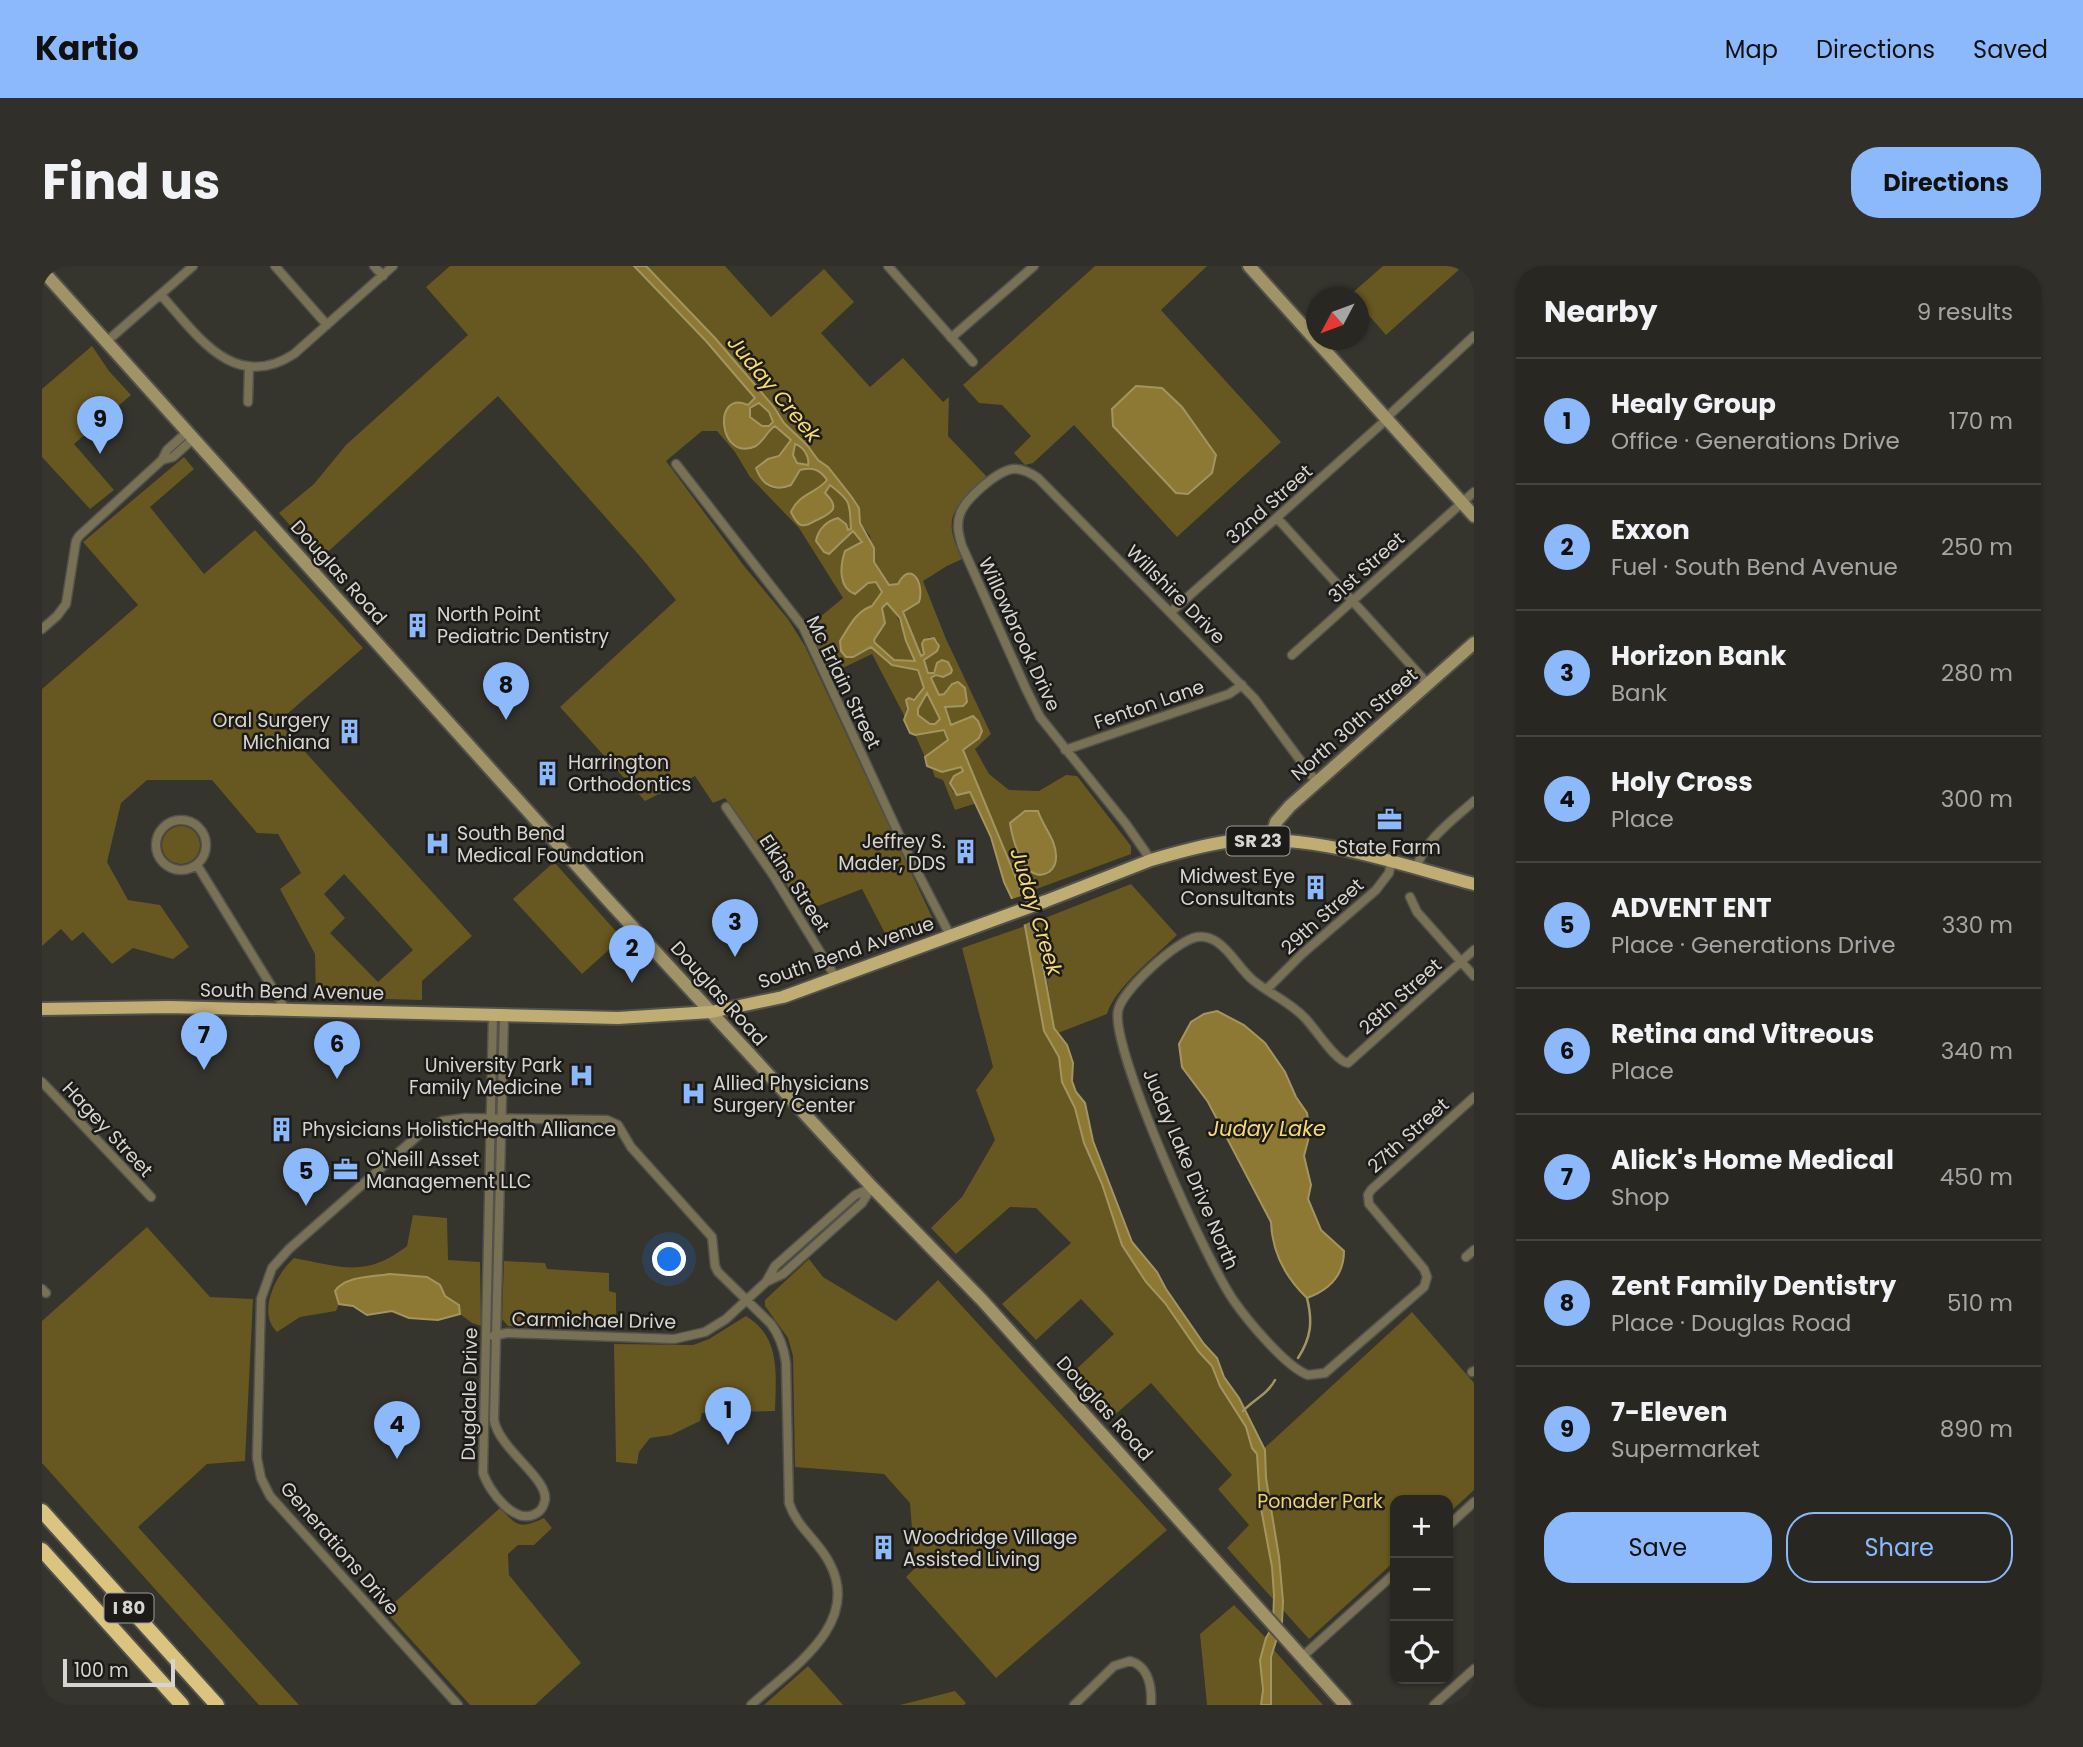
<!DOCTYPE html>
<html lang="en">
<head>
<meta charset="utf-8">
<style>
	body { margin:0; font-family:Poppins,sans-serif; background:#302f2a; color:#f1f3f6 }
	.controls { position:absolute; right:21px; bottom:21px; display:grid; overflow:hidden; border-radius:14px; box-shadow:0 2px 5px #0004 }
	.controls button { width:63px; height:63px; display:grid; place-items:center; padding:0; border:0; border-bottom:2px solid #444440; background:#282722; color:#f1f3f6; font:35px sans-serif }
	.compass { position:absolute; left:1264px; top:21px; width:63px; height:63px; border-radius:50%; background:#282722; box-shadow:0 2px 5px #0004; rotate:229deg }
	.scale { position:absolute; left:21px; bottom:18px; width:112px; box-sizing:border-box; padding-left:7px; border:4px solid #d6d5d1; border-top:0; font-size:19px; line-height:24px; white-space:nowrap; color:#d6d5d1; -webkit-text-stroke:5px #1c1b18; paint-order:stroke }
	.you { position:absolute; left:628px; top:994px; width:24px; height:24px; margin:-18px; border:5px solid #fff; border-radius:50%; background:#1a73e8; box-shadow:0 0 0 10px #1a73e833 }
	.badge { display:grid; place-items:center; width:46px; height:46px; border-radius:50%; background:#8cb9fc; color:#111; font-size:23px; font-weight:700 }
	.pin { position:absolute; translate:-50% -58px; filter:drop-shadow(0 2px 4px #0008) }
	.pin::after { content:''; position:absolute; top:37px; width:24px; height:21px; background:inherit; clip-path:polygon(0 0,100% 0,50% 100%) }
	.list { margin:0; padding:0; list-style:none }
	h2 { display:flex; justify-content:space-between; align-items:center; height:91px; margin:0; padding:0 28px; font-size:30px }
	h2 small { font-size:23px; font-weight:400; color:#a5a5a5 }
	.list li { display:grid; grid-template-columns:46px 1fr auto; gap:21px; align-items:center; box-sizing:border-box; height:126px; padding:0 28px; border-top:2px solid #444440 }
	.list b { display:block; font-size:26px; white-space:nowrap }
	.list p { margin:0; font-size:23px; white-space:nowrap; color:#a5a5a5 }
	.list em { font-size:23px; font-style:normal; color:#a5a5a5 }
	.actions { display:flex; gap:14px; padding:21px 28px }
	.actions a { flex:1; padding:16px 0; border:2px solid #8cb9fc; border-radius:28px; text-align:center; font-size:24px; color:#8cb9fc }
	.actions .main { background:#8cb9fc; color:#111 }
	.icon { flex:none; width:38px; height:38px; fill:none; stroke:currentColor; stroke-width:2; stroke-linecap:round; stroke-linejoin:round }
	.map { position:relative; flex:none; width:1432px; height:1439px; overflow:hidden; border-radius:28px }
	header { display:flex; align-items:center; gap:42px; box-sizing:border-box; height:98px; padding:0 35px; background:#8cb9fc; color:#111 }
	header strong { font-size:33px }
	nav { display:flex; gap:38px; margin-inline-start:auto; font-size:24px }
	.intro { display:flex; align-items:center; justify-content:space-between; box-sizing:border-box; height:168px; padding:0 42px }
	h1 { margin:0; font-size:49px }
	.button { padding:18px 32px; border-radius:28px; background:#8cb9fc; color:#111; font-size:24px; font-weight:700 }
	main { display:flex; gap:42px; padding:0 42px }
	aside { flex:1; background:#282722; border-radius:28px; box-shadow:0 2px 5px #0004 }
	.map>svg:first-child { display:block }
	.green { fill:#675720; fill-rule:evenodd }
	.water { fill:#8d7933; stroke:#a39562; stroke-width:2; fill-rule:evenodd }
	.pier { fill:#35342d }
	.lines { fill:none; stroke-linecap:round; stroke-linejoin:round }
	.stream { stroke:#a39562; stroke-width:2.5 }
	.street-casing { stroke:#52514b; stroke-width:11 }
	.secondary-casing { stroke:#52514b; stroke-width:16 }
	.primary-casing { stroke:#52514b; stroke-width:16 }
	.highway-casing { stroke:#52514b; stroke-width:18 }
	.street { stroke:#797155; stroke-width:8 }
	.secondary { stroke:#a09367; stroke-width:12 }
	.primary { stroke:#bfad73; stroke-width:12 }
	.highway { stroke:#dac47f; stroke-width:14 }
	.labels { text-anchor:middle; stroke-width:5; stroke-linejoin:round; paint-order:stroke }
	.shield { fill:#1c1b18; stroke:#9e9d9a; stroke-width:2 }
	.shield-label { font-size:18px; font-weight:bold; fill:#d6d5d1 }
	.street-label { font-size:19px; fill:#d6d5d1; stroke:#1c1b18 }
	.poi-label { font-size:19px; fill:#d6d5d1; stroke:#1c1b18; text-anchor:start }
	.park-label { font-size:19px; fill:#f0d270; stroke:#1c1b18 }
	.water-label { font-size:21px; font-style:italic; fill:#f7d978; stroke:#1c1b18 }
</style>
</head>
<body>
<header>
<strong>Kartio</strong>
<nav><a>Map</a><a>Directions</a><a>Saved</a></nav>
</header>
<div class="intro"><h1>Find us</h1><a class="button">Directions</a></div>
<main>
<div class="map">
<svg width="1432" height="1439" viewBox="0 0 1432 1439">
	<rect width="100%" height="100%" fill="#35342d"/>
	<path class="green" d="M408 0H683L729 51 782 3 812 36 779 67 828 121 861 92 901 136 907 131 906 170 945 211C913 243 898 247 920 293L905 300 881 315 904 373 949 468 933 483 947 508 967 524 997 525 1024 509 1035 510 1089 580V588L981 628 925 497 921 484 928 480 910 460 903 441 921 440 905 422 902 428 898 430 889 413 894 409 897 411 894 401 889 408 884 403 881 394 895 385 896 375 887 371 880 391 861 345 871 340 857 316 856 318 847 319 832 296 828 270 818 257 817 242 786 201 776 194 765 179 742 157 732 141 713 132 706 140 702 182 714 180 733 159 749 175 737 190 726 193 725 220 732 223 749 219 759 204 772 202 782 209 785 216C772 226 756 229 749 246L766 259 789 247 783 227 788 219C810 238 807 235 809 263L806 264 790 254 776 266 792 282 797 280 811 265 820 276 803 285 826 317 834 316 840 326 830 340 814 351 798 375 829 381 850 399 876 404 882 422 865 438 863 451 830 388 788 408 766 361 801 332 757 262 708 211 693 186 675 165H660L624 195 702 300 746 353 763 380 890 651 892 659 889 662 848 677 820 623 763 645 683 532 671 537 653 510 603 535 518 441 634 334 597 289 456 130 278 293 237 247 272 218 304 179 426 69 384 21ZM996 546 1000 558 1007 566 969 569Z
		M1053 0H1165L1119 44 1239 176 1135 271 1032 159 991 197 983 199 972 187 989 170 960 139 937 137 921 119Z
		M1341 0H1421L1344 69 1317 38 1316 32 1308 29Z
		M50 80 67 105 89 129 32 178 72 224 48 243 0 191V123Z
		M717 137 727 146 731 156 727 160H720L709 151 708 142Z
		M753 177C761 180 768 191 766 200L755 197 751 189Z
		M142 191 152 203 108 241 162 308 213 264 321 382 236 456 430 670 380 715V734L274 731 273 688 238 623 259 607 236 568 215 567 170 514H105L79 537 65 596 86 634 118 639 147 681 131 693 91 682 70 698 41 666 30 675 19 663 0 680V423L96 339 41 276ZM302 608 371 684 336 716 288 667 303 652 282 628Z
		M845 337C861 354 864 375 873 395L852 394 833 377 831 374 843 357 840 342Z
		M886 426 898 454 893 458H888L876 449V443Z
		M896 463H901L906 474 883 491 873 469Z
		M919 501 921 505 912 510 908 518 911 526 918 529 928 525 935 537 913 544 901 514 893 511 890 503 900 506Z
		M120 579a19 19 0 1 1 38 0a19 19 0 1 1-38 0Z
		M512 596 580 672 540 708 471 633Z
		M1089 618 1135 669C1114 690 1073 721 1065 748L1016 767 1012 762 1002 693 993 656Z
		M983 660 1002 764 1017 791 1020 816 1033 842 1042 877 1060 918 1080 979 1104 1016 1123 1037 1157 1086 1170 1100 1178 1120 1204 1161 1210 1182 1216 1188 1370 1046 1432 1117V1224L1406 1248V1234H1353V1295L1267 1373 1185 1282 1207 1259 1176 1223 1190 1209 1109 1117 1068 1153 1027 1110 1072 1068 1039 1033 994 1074 960 1038 1029 977 994 942 968 941 914 988 889 962 920 931 953 874 934 824 951 801 920 682Z
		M371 949 405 952 406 994 438 996 439 1060 430 1057 418 1048 417 1039 403 1030 385 1011 348 1008 306 1014 293 1025 297 1038 294 1045 258 1051 235 1066C214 1046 235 1007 252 992 300 1001 323 1012 365 980Z
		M105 961 168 1031 211 1033 203 1195 165 1198 96 1261 257 1439H217L0 1197V1055Z
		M767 993 781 1011 854 1055 896 1014 1125 1264 954 1412 864 1311 873 1302 868 1237 842 1208 753 1201 751 1090 746 1072 723 1040V1034Z
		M462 995 503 997 505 1003 567 1007V1025L574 1027V1053H552V1063L466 1060 460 1053Z
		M704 1050C739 1071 734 1109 733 1145L660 1147 658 1155 629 1169 608 1172 597 1186 595 1198 574 1196 572 1078 651 1079 667 1073Z
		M458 1242C476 1261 478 1263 502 1252L510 1262 492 1279H476L466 1288 467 1309 539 1397 493 1439H428L343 1345Z
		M1192 1339 1224 1372C1215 1400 1222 1412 1219 1439H1165L1158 1368Z
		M1232 1384 1281 1439H1229V1390Z
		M766 1400 801 1439H722Z
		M913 1425 924 1437 922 1439H858Z"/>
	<path class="water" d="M592 0H604L673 72 732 141 742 157 765 179 776 194 786 201 809 230 817 242 818 257 832 282V296L847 319 856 318C869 293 883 318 877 336L861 346 879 390 882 388 880 378 882 374 892 372 897 380 895 385 882 394 886 407H892L895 397 900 394 906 396 910 404 909 407 901 411 894 409 889 412 897 429 902 428 910 418 916 416 923 422 925 436 921 440 903 441 909 459 931 450 936 455 940 465 937 472 921 484 994 660 1012 762 1025 779 1031 797 1030 815 1034 826 1043 837 1051 875 1090 976 1115 1006 1124 1023 1162 1078 1175 1092 1182 1111 1197 1132 1223 1184 1224 1212 1237 1291 1241 1335 1240 1356 1229 1391V1439H1219L1221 1424 1218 1394 1224 1372 1231 1360 1232 1329 1230 1301 1218 1237 1215 1188 1210 1182 1204 1161 1178 1120 1170 1100 1157 1086 1123 1037 1104 1016 1080 979 1060 918 1042 877 1033 842 1020 816 1017 791 1002 765 983 660 962 616 949 571 928 526 915 529 908 517 912 510 921 505 919 501 900 506 885 500 883 491 906 474 902 464 873 469 868 467 862 454 866 443 864 434 867 432 872 434 882 422 876 404 850 399 829 381 811 391H804L799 385 798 375C807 361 814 345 830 340L840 326 834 316 826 317 813 328C796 322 798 300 803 285L820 276 811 265 787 288 782 286 774 275C776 263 785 255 796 252L804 258 806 264 809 263C807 237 811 237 788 219L783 227C799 242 790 247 775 254 770 256 765 261 759 259 754 257 751 250 749 246 756 228 775 227 785 214 778 203 770 201 758 204L749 219C732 226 720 219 714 202L726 193 737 190 749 174 733 160C725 165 722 175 714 180 676 198 670 122 706 139L713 132 664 75ZM717 137 727 146 731 156 727 160H720L708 151V142ZM753 178C761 180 768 191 766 199L755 197 751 189ZM845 337 858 352 864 375 873 395 852 394 833 377 832 374 843 357 840 342ZM885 427 898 453 893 458H888L876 449V443Z
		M1094 120 1120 122 1140 141 1174 189 1170 207 1146 228 1134 227 1071 160 1070 143Z
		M983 545H996C1001 561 1015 574 1014 592 1014 598 1012 602 1007 606 983 621 970 573 968 557Z
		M1175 745 1202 759 1223 777 1243 806 1254 831 1265 847 1268 867 1262 890 1269 919 1266 933 1279 964 1302 985C1302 1009 1287 1024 1265 1032 1243 1011 1230 987 1229 956L1166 836 1140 801 1137 778 1149 756 1162 748Z
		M348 1008 385 1011 398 1019 403 1030 417 1039 418 1048 396 1054 367 1052 350 1045 325 1049 311 1040 297 1038 293 1025C303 1010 330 1011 348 1008Z"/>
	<path class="pier" d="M985 628 995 653 979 660 967 634Z"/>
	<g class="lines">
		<path class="stream" d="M1256 1092C1269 1072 1271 1056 1265 1032
			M1201 1145C1212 1133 1225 1129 1233 1114"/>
		<defs>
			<path id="street" d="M233 0 285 59
				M332 0 341 10
				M846 0 931 96
				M119 29C155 69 192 127 252 88L351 0
				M909 72 992 0
				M64 76 151 0
				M206 136 207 100
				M1344 152 1432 70
				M145 166 125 184 120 194 131 191 151 173
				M634 198 761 361 866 588 908 669
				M1235 252 1386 418
				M1129 346 1345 153
				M0 363 15 350 24 338 34 275 37 270 120 194
				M1250 389 1432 226
				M1023 484 1187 428 1200 419
				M684 541 731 609 794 712
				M114 579a25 25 0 1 1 50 0a25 25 0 1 1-50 0Z
				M1109 594 1084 558 998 451 984 423 920 280C917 270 914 259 918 248 923 233 955 205 971 203 981 202 989 207 996 212L1212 432 1275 517
				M155 599 244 744
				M1374 603C1382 574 1411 554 1432 535
				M1368 631 1375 646 1432 710
				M1432 684 1306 797C1294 796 1273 762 1263 752 1248 736 1228 728 1212 715 1198 704 1190 686 1175 676 1169 672 1163 670 1155 671 1135 674 1079 725 1076 745 1069 785 1165 997 1192 1035 1206 1055 1244 1101 1266 1109L1283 1107 1382 1021 1385 1011 1382 1003 1327 938 1326 929 1329 924 1432 831
				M1225 723 1260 688 1334 624 1347 607 1349 596
				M451 749 441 1207C447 1225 473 1261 495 1247 500 1244 502 1239 503 1234 506 1212 457 1183 452 1154L462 749
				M0 816 109 931
				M1424 991 1432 984
				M724 1016 733 1000 813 929 827 923
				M0 1023 4 1027
				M451 1070 465 1067 632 1073 663 1066 684 1053 724 1016 741 1008 820 937 830 921
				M1430 1106 1432 1105
				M1406 1260 1432 1236
				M1260 1391 1353 1307
				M416 1439 228 1230 219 1212 215 1192 219 1033 230 1002 247 983 380 866 400 855 423 852 565 854 576 859 589 881 670 971 673 1000 676 1006 729 1058C738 1070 742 1082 744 1097L747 1237C755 1262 777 1275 788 1298 820 1359 747 1404 709 1439
				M1032 1439 1072 1400 1088 1395C1107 1400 1110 1422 1109 1439
				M1392 1439 1432 1403"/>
			<path id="secondary" d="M1207 0 1432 250
				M0 4 564 632 830 921 940 1034 1303 1439
				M1229 575 1234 556 1248 540 1432 377"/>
			<path id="primary" d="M0 743 127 741 576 752 669 746 741 731 1004 635 1109 594C1133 587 1158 580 1183 576 1267 565 1352 597 1432 618"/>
			<path id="highway" d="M0 1245 175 1439
				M0 1284 140 1439"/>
		</defs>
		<use href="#street" class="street-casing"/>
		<use href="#secondary" class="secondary-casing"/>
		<use href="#primary" class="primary-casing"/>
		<use href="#highway" class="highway-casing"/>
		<use href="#street" class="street"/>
		<use href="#secondary" class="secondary"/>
		<use href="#primary" class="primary"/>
		<use href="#highway" class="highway"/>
	</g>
	<defs>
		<symbol id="building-bare" viewBox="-9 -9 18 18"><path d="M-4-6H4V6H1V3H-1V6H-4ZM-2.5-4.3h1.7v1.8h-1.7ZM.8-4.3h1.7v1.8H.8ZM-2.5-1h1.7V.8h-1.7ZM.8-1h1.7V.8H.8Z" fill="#8cb9fc" stroke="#1c1b18" stroke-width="2.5" paint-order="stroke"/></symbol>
		<symbol id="office-bare" viewBox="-9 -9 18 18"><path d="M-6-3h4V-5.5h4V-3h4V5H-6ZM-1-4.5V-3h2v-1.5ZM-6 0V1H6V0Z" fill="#8cb9fc" stroke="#1c1b18" stroke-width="2.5" paint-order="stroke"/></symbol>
		<symbol id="hospital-bare" viewBox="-9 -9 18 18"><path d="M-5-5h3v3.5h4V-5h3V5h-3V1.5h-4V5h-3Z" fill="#8cb9fc" stroke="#1c1b18" stroke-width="2.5" paint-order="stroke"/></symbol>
	</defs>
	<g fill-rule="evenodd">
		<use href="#building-bare" x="358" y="342" width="35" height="35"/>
		<use href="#building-bare" x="290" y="448" width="35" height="35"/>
		<use href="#building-bare" x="488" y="490" width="35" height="35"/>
		<use href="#office-bare" x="1330" y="536" width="35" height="35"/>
		<use href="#hospital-bare" x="378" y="560" width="35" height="35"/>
		<use href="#building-bare" x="906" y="568" width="35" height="35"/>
		<use href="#building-bare" x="1256" y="604" width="35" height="35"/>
		<use href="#hospital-bare" x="522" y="792" width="35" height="35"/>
		<use href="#hospital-bare" x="634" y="810" width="35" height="35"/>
		<use href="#building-bare" x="222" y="846" width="35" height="35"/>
		<use href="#office-bare" x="286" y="886" width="35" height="35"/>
		<use href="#building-bare" x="824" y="1264" width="35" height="35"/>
	</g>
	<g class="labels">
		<g class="shield">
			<rect x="1184.5" y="560.5" width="63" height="29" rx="5"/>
			<rect x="62.5" y="1327.5" width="49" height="29" rx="5"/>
		</g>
		<g class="shield-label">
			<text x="1216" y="581">SR 23</text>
			<text x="87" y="1348">I 80</text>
		</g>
		<g class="street-label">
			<text transform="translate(1227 238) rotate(-42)" y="7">32nd Street</text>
			<text transform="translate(1324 301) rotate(-42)" y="7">31st Street</text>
			<text transform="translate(297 306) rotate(48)" y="7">Douglas Road</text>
			<text transform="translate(1134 328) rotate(45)" y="7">Willshire Drive</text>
			<text transform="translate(978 368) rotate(65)" y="7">Willowbrook Drive</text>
			<text transform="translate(802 416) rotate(64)" y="7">Mc Erlain Street</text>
			<text transform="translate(1107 438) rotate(-19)" y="7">Fenton Lane</text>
			<text transform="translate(1312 458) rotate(-41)" y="7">North 30th Street</text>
			<text transform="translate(753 617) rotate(57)" y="7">Elkins Street</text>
			<text transform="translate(1280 650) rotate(-42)" y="7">29th Street</text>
			<text transform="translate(804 686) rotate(-19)" y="7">South Bend Avenue</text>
			<text transform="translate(250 725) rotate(1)" y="7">South Bend Avenue</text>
			<text transform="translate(677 727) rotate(48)" y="7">Douglas Road</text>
			<text transform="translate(1358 730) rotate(-42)" y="7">28th Street</text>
			<text transform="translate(66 863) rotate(47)" y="7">Hagey Street</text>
			<text transform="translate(1366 869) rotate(-42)" y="7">27th Street</text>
			<text transform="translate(1149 903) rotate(67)" y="7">Juday Lake Drive North</text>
			<text transform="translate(552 1054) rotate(1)" y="7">Carmichael Drive</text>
			<text transform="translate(427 1128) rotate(-89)" y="7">Dugdale Drive</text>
			<text transform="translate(1063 1142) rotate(48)" y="7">Douglas Road</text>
			<text transform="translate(298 1282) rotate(49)" y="7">Generations Drive</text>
		</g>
		<g class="poi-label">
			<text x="395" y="355">North Point<tspan x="395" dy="22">Pediatric Dentistry</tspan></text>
			<text x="288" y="461" text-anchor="end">Oral Surgery<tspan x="288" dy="22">Michiana</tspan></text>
			<text x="526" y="503">Harrington<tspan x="526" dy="22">Orthodontics</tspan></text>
			<text x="415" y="574">South Bend<tspan x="415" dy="22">Medical Foundation</tspan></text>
			<text x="904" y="582" text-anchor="end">Jeffrey S.<tspan x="904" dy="22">Mader, DDS</tspan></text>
			<text x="1347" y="588" text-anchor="middle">State Farm</text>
			<text x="1253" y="617" text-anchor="end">Midwest Eye<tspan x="1253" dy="22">Consultants</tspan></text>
			<text x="520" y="806" text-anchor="end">University Park<tspan x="520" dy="22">Family Medicine</tspan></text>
			<text x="671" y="824">Allied Physicians<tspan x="671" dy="22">Surgery Center</tspan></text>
			<text x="260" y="870">Physicians HolisticHealth Alliance</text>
			<text x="324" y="900">O'Neill Asset<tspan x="324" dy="22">Management LLC</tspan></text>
			<text x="861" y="1278">Woodridge Village<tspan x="861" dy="22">Assisted Living</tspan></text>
		</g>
		<g class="park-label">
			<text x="1278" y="1242">Ponader Park</text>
		</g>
		<g class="water-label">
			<text transform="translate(732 123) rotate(50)" y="7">Juday Creek</text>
			<text transform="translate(994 646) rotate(73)" y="7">Juday Creek</text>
			<text x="1225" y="870">Juday Lake</text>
		</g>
	</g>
</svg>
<div class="controls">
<button>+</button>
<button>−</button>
<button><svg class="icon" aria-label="locate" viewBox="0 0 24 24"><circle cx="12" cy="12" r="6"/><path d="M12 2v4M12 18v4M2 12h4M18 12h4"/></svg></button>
</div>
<svg class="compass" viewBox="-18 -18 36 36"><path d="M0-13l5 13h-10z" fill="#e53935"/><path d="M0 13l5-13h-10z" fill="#a5a5a5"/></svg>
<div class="scale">100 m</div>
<div class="you"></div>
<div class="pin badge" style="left:686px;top:1179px">1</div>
<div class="pin badge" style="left:590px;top:717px">2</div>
<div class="pin badge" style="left:693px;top:691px">3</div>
<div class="pin badge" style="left:355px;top:1193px">4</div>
<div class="pin badge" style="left:264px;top:940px">5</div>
<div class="pin badge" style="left:295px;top:813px">6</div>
<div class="pin badge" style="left:162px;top:804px">7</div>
<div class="pin badge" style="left:464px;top:454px">8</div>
<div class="pin badge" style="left:58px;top:188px">9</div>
</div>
<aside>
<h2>Nearby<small>9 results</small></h2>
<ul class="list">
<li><span class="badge">1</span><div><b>Healy Group</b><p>Office · Generations Drive</p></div><em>170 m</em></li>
<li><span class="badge">2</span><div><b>Exxon</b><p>Fuel · South Bend Avenue</p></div><em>250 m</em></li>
<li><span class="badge">3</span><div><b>Horizon Bank</b><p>Bank</p></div><em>280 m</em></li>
<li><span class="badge">4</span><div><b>Holy Cross</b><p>Place</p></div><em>300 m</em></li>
<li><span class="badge">5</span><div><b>ADVENT ENT</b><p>Place · Generations Drive</p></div><em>330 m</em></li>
<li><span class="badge">6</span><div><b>Retina and Vitreous</b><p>Place</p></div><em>340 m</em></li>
<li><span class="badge">7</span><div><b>Alick's Home Medical</b><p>Shop</p></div><em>450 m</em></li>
<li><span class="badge">8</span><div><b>Zent Family Dentistry</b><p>Place · Douglas Road</p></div><em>510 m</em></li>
<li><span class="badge">9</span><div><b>7-Eleven</b><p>Supermarket</p></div><em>890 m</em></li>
</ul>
<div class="actions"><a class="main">Save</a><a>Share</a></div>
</aside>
</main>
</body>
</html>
